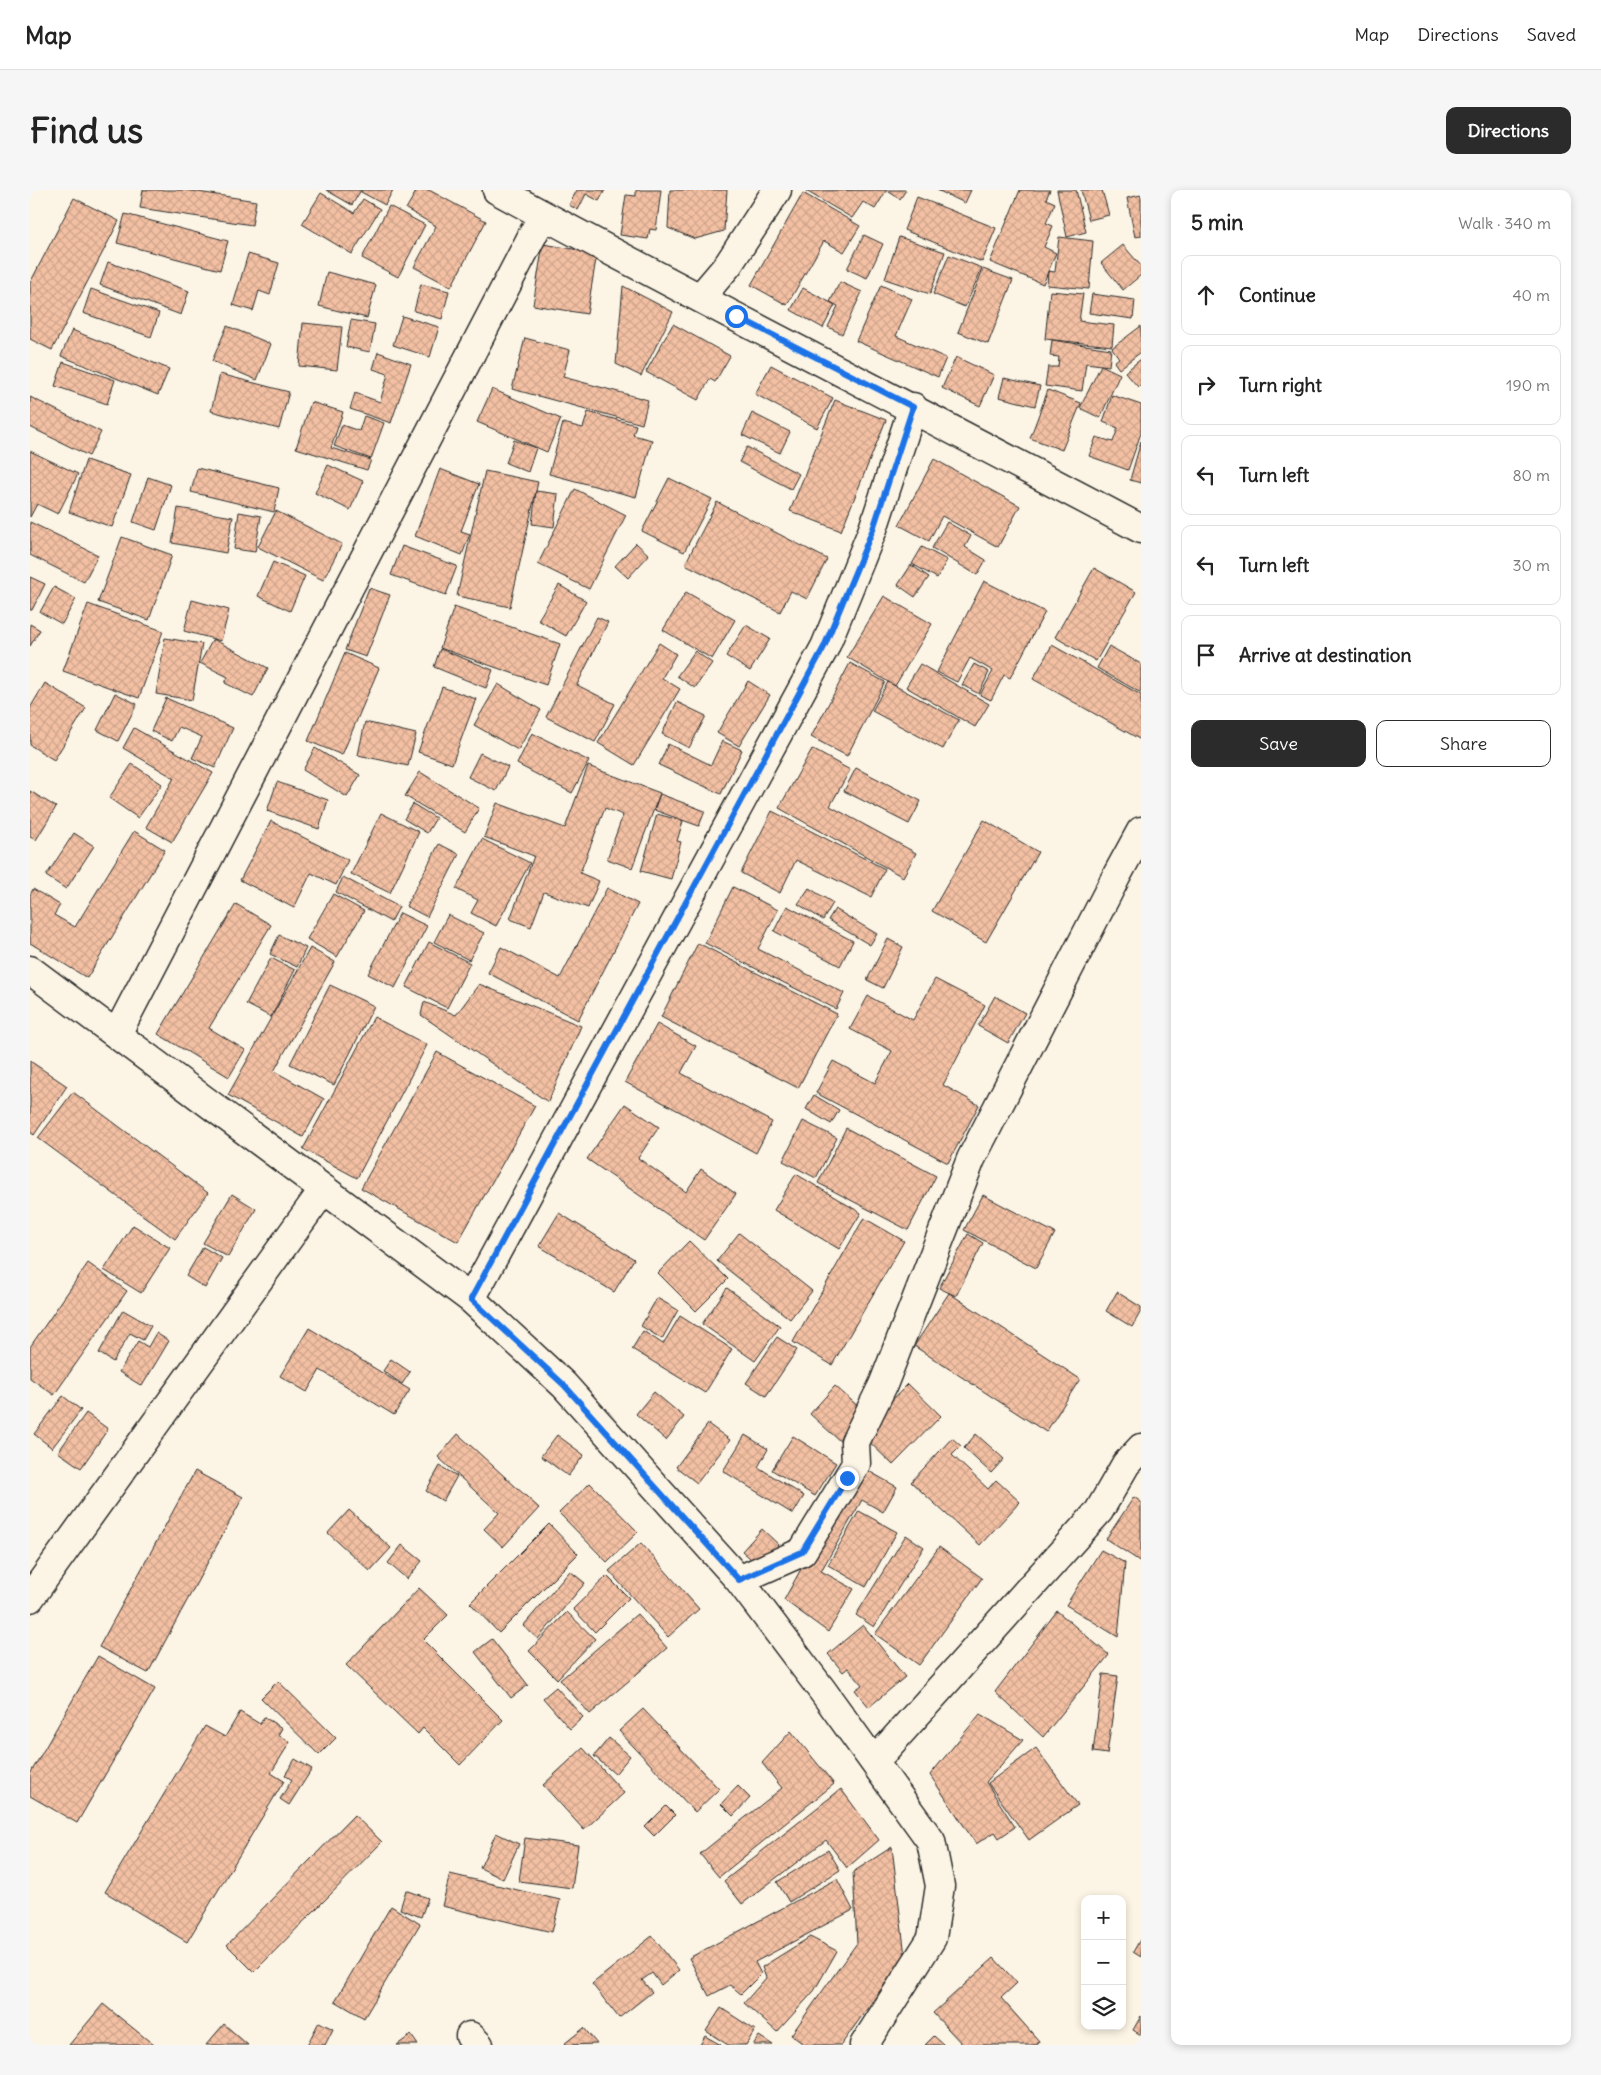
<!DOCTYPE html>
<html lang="en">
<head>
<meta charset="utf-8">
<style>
	body { margin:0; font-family:Delius,sans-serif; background:#f6f6f6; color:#222 }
	.controls { position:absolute; right:15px; bottom:15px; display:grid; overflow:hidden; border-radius:10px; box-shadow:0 2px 8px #0003 }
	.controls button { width:45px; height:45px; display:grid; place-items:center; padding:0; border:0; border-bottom:1px solid #e0e0e0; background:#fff; color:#222; font:25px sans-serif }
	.stop { position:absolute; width:15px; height:15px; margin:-11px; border:4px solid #1a73e8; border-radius:50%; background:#fff }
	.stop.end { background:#1a73e8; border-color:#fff; box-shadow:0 1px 5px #0008 }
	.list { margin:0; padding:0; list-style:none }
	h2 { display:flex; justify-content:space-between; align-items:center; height:65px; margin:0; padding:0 20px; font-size:21px }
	h2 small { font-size:16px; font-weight:400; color:#767676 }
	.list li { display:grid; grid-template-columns:32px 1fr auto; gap:15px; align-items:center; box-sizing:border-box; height:80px; margin:0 10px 10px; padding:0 10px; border:1px solid #e0e0e0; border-radius:10px }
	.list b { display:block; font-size:19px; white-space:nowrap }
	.list em { font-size:16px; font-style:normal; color:#767676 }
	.actions { display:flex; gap:10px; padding:15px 20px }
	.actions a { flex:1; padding:11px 0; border:1px solid #2b2b2b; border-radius:10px; text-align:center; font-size:18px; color:#2b2b2b }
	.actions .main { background:#2b2b2b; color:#fff }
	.icon { flex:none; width:28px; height:28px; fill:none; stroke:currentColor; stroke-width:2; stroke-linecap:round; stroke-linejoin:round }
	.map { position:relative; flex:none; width:1111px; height:1855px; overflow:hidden; border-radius:10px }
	header { display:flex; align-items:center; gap:30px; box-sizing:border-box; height:70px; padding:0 25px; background:#fff; border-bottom:1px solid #e0e0e0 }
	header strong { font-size:24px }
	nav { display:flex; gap:28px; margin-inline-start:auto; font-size:18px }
	.intro { display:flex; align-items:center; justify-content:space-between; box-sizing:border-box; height:120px; padding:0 30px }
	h1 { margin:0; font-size:35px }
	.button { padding:12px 22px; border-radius:10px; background:#2b2b2b; color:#fff; font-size:18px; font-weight:700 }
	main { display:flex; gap:30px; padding:0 30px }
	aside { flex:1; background:#fff; border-radius:10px; box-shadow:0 2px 8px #0003 }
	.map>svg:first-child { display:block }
	.building { fill:url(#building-cross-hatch); stroke:#2b2b2b }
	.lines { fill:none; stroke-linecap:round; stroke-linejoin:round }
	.minor-casing { stroke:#2b2b2b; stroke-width:31 }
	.minor { stroke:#fcf5e5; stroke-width:28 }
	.route { stroke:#1a73e8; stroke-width:6 }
</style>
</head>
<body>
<header>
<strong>Map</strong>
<nav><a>Map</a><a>Directions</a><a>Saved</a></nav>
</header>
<div class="intro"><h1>Find us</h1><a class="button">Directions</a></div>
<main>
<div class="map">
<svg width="1111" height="1855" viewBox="0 0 1111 1855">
	<defs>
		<pattern id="building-cross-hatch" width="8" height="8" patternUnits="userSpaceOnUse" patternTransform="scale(1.25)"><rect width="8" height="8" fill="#f3c0a3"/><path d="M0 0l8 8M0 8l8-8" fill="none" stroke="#d0a58c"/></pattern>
	</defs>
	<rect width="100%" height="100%" fill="#fcf5e5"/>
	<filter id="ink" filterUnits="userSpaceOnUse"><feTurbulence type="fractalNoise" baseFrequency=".02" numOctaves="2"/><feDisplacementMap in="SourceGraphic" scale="10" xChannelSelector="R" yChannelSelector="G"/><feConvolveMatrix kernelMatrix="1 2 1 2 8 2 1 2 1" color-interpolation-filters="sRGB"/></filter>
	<g filter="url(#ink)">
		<path class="building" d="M113 0H155L226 11 222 35 110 18Z
			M296 0H331L322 15Z
			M332 0H363L355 15 331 2Z
			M387 0H399L456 31 421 97 384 77 406 36 376 19Z
			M547 0H575L569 11 556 4 548 20 539 15Z
			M606 0H631L626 40 620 39 618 49 590 45 596 5 606 6Z
			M640 0H697L694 41 665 49 638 38Z
			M853 0 856 1 845 19 833 12 822 28 776 1Z
			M856 0H876L870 9Z
			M907 0H941L935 13Z
			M990 0H1020L1016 9 1025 13 1016 33 1023 36 1014 57 1026 63 1013 94 960 72Z
			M1027 0H1046L1056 42 1037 47Z
			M1051 0H1072L1079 25 1059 30Z
			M291 3 324 23 333 9 350 19 322 64 272 34Z
			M773 3 830 36 814 62 794 51 757 115 721 95Z
			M1111 5V46L1105 47 1097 8Z
			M887 7 966 38 952 72 874 40Z
			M44 8 89 31 22 160 0 149V93Z
			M359 16 395 35 368 87 332 68Z
			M95 24 198 51 190 80 87 53Z
			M834 45 853 54 837 88 817 79Z
			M869 47 915 62 900 104 855 89Z
			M1029 47 1063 51 1059 99 1017 95 1018 81 1025 82Z
			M513 54 567 63 557 124 503 115Z
			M1093 55 1111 76V85L1093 100 1071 73Z
			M218 64 249 73 240 105 229 101 223 121 203 115Z
			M919 65 952 78 935 117 903 104Z
			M78 72 159 101 151 125 70 95Z
			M953 79 983 90 958 154 928 142Z
			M297 82 346 95 337 128 289 116Z
			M810 92 832 102 812 144 798 137 808 116 800 112Z
			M391 94 419 101 412 129 384 121Z
			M851 95 882 109 866 146 916 168 908 187 826 151Z
			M593 96 643 122 611 186 586 174Z
			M773 98 805 115 793 138 761 120Z
			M61 99 129 123 121 147 53 123Z
			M1020 101 1053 104 1049 131 1084 135 1082 156 1015 149Z
			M1062 104 1105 110 1103 129 1059 123Z
			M372 126 409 137 400 167 363 155Z
			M321 130 345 134 340 162 316 157Z
			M273 133 312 137 307 180 269 176Z
			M643 134 700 166 685 192 680 189 668 210 616 182Z
			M197 136 241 154 227 190 182 171Z
			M1111 136V162L1089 179 1084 172 1089 168 1082 158Z
			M42 140 139 179 128 205 31 166Z
			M495 148 540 160 533 187 618 210 612 234 482 199Z
			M1022 150 1081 159 1079 176 1056 173 1052 201 1015 196 1018 177H1028L1029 167 1020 166Z
			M348 162 381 174 361 233 320 219 325 203 350 212 358 184 343 179Z
			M926 167 964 185 950 216 912 198Z
			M1111 169V194L1108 197 1095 182Z
			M33 172 85 190 77 214 25 196Z
			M741 175 803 208 787 238 725 204Z
			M1071 175 1090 184 1070 228 1050 218Z
			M190 184 259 202 249 239 181 221Z
			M974 188 1010 196 1005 216 969 207Z
			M462 199 531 229 517 262 447 232Z
			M1018 200 1051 213 1032 260 1000 248Z
			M1082 205 1111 215V243L1098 280 1059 266 1066 247 1083 252 1088 238 1073 232Z
			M0 207 71 242 59 266 0 237Z
			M805 210 856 230 811 341 760 321Z
			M281 212 313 222 301 258 341 270 337 280 266 258Z
			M558 222 606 235 603 245 622 250 606 307 519 284 533 233 553 238Z
			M722 223 760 242 750 263 712 245Z
			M334 226 354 233 341 269 304 256 312 235 329 241Z
			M484 250 506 258 498 282 476 273Z
			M1111 251V293L1100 290Z
			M717 257 769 284 761 299 709 272Z
			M0 261 48 284 28 324 7 314 0 327Z
			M904 269 990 316 968 357 912 326 899 351 869 335Z
			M56 270 101 285 82 337 39 322Z
			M298 275 333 291 320 320 285 303Z
			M167 278 249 298 244 322 161 302Z
			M410 279 449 294 431 341 440 344 432 365 385 346Z
			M455 281 508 292 480 417 427 406Z
			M118 287 141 295 126 340 103 332Z
			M639 288 682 309 654 362 612 341Z
			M545 299 596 325 559 399 508 374Z
			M506 301 528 304 524 337 502 334Z
			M687 312 797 369 777 409 761 401 750 422 655 374Z
			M148 318 203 327 196 363 142 353Z
			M246 321 312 354 293 390 228 357Z
			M209 322 231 326 225 362 204 359Z
			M0 332 68 365 54 392 0 365Z
			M917 332 941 346 935 357 956 370 947 385 902 358Z
			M92 347 142 365 119 430 68 412Z
			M606 353 619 365 598 388 585 376Z
			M372 356 427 376 416 405 361 385Z
			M892 357 917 370 907 388 882 374Z
			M243 372 275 386 260 421 228 406Z
			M881 375 899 387 885 407 868 395Z
			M1064 378 1106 402 1066 471 1025 447Z
			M0 387 15 394 2 420H0Z
			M954 391 1015 422 980 488 974 485 961 510 950 505 963 481 940 468 927 492 907 482Z
			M529 395 556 411 536 446 508 430Z
			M24 397 46 409 32 434 10 422Z
			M339 398 360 405 336 467 315 460Z
			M656 402 705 430 682 469 633 440Z
			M854 406 902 434 865 496 817 467Z
			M162 410 199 420 191 451 154 441Z
			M58 414 133 441 109 508 33 481Z
			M424 417 530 454 516 495 410 458Z
			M567 427 578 432 547 495 585 514 565 552 516 527Z
			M0 434 10 440 0 456Z
			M716 435 740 449 720 481 696 466Z
			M135 448 172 454 162 510 126 504Z
			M183 449 238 478 223 507 195 493 198 487 170 473Z
			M629 453 646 464 632 488 650 499 604 575 568 553Z
			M1022 455 1111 505V550L1003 489Z
			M1079 456 1111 474V503L1067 478Z
			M410 459 463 480 456 498 404 477Z
			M665 461 682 473 665 498 647 486Z
			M315 463 349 478 312 565 278 551Z
			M820 473 855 492 817 566 781 547Z
			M890 474 959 514 945 537 876 497Z
			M944 474 959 482 949 504 932 495Z
			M718 491 740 505 709 556 687 543Z
			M858 492 929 530 913 559 842 521Z
			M15 493 56 518 24 570 0 555V518Z
			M468 494 511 520 488 560 444 535Z
			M412 497 446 509 422 574 388 562Z
			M85 503 107 514 88 551 67 540Z
			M136 508 203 538 185 578 162 568 172 547 149 537 142 551 121 541Z
			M647 512 676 526 659 558 632 544Z
			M335 532 386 544 378 576 328 565Z
			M104 538 183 583 142 652 116 637 144 588 93 558Z
			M502 543 559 571 542 603 487 574Z
			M692 551 712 560 691 604 629 575 638 554 681 575Z
			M285 558 330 585 317 607 273 580Z
			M782 559 820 580 800 616 886 663 873 687 749 618Z
			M450 563 478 577 466 601 438 587Z
			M102 574 132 594 108 628 79 608Z
			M558 576 630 603 602 678 577 669 593 625 575 618 550 683 569 691 558 718 514 702 501 737 480 729 504 666 454 647 467 613 535 638Z
			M826 578 891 611 879 634 814 601Z
			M390 582 449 618 435 642 375 606Z
			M247 592 298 610 289 639 237 621Z
			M0 601 26 617 6 650 0 647Z
			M630 604 675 621 669 636 624 620Z
			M383 614 406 628 397 643 374 629Z
			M742 621 855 679 841 707 766 670 750 703 711 683Z
			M351 623 389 642 360 703 321 684Z
			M627 624 653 631 647 651 651 652 641 689 611 681Z
			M954 630 1008 662 956 752 902 721Z
			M241 631 318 670 306 695 281 683 264 718 210 690Z
			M104 641 135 660 57 788 0 753V705L3 699 30 715 24 725 45 737Z
			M44 643 64 656 36 699 16 686Z
			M452 649 500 673 466 736 441 723 448 710 426 699Z
			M409 654 429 664 397 727 376 716Z
			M313 687 369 717 361 732 306 702Z
			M703 697 748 720 728 759 814 803 806 819 675 753Z
			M577 698 608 714 548 830 458 783 471 757 530 788Z
			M779 698 803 713 793 730 768 714Z
			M303 704 334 721 307 767 277 749Z
			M206 714 241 735 179 838 215 860 199 887 128 844Z
			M757 716 823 751 810 776 744 741Z
			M805 719 847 744 840 755 798 730Z
			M370 723 397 736 365 798 338 784Z
			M418 725 454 743 439 770 404 752Z
			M249 745 276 758 267 777 240 764Z
			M858 749 873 757 853 798 837 790Z
			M399 752 440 773 417 818 376 797Z
			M668 753 807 824 768 898 631 827Z
			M280 758 305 772 244 881 294 909 273 947 198 905Z
			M241 768 265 780 241 827 216 814Z
			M905 789 955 815 913 895 949 915 918 973 786 903 803 871 845 893 862 861 820 839 838 806 883 830Z
			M449 794 551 836 518 912 391 825 394 812 426 825Z
			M300 795 344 816 304 895 260 874Z
			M965 806 995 823 978 853 948 836Z
			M344 827 397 855 327 988 273 959Z
			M627 834 666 856 651 883 742 932 726 963 595 892Z
			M407 862 505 916 428 1052 331 998Z
			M0 871 37 896 4 945 0 942Z
			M43 902 178 1003 145 1049 8 948Z
			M784 905 809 920 801 934 776 919Z
			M595 914 629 937 608 968 656 1002 671 979 706 1004 674 1050 557 969Z
			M773 931 807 948 786 988 753 971Z
			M816 938 906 986 878 1040 788 993Z
			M766 984 831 1023 809 1059 744 1020Z
			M202 1004 226 1019 198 1067 173 1053Z
			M953 1005 1025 1043 1006 1078 934 1040Z
			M529 1023 604 1069 584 1102 509 1056Z
			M834 1028 874 1051 802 1175 763 1152Z
			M103 1035 140 1058 111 1103 74 1080Z
			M709 1043 782 1101 760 1129 687 1071Z
			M938 1044 953 1053 926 1106 909 1098Z
			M659 1051 698 1089 666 1121 628 1083Z
			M173 1057 192 1068 175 1098 156 1086Z
			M58 1073 97 1101 24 1205 0 1188V1157Z
			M697 1098 750 1136 725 1171 672 1134Z
			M1087 1102 1111 1117V1121L1102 1137 1076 1121Z
			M919 1103 1050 1189 1016 1242 884 1156Z
			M627 1108 648 1120 632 1149 611 1136Z
			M93 1120 121 1136 113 1150 100 1143 83 1172 69 1163Z
			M650 1126 702 1159 675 1203 602 1159 613 1141 633 1154Z
			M279 1138 380 1200 364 1225 290 1180 277 1202 250 1186Z
			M126 1143 139 1151 112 1196 89 1182 108 1151 118 1157Z
			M747 1147 767 1160 736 1206 716 1193Z
			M361 1169 380 1182 372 1194 353 1181Z
			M878 1194 911 1226 863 1275 830 1243Z
			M805 1196 838 1225 812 1253 780 1224Z
			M624 1202 654 1227 636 1250 606 1224Z
			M33 1206 51 1220 22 1258 4 1244Z
			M56 1223 78 1239 51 1278 28 1262Z
			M678 1234 700 1250 667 1293 646 1277Z
			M428 1244 509 1318 473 1357 454 1339 469 1323 408 1267Z
			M946 1244 974 1269 961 1283 934 1258Z
			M527 1245 554 1265 538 1286 511 1266Z
			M715 1245 738 1259 728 1277 774 1306 763 1324 693 1281Z
			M763 1246 806 1273 785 1306 742 1280Z
			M922 1248 931 1256 922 1265 958 1299 966 1290 990 1312 950 1355 881 1292Z
			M828 1275 867 1297 853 1322 832 1310 791 1381 824 1399 798 1442 754 1410Z
			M410 1276 427 1286 413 1311 396 1301Z
			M165 1281 213 1307 118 1483 69 1457Z
			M560 1293 608 1342 577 1372 529 1323Z
			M1104 1307 1111 1312V1372L1076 1349Z
			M319 1320 361 1358 340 1381 298 1343Z
			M829 1321 867 1342 836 1397 798 1375Z
			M519 1334 548 1364 469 1443 440 1413Z
			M732 1339 749 1355 729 1376 712 1361Z
			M876 1345 894 1357 844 1437 826 1425Z
			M611 1353 669 1419 638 1447 579 1381Z
			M372 1355 392 1371 377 1389 358 1373Z
			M909 1357 952 1388 889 1475 845 1444Z
			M1071 1360 1095 1373 1088 1447 1036 1415Z
			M540 1381 555 1393 508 1449 493 1436Z
			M577 1386 599 1408 565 1442 543 1419Z
			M389 1398 418 1425 393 1450 473 1530 430 1575 393 1538 388 1544 316 1475Z
			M1027 1421 1079 1465 1013 1547 965 1502Z
			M537 1422 565 1449 527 1489 499 1461Z
			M607 1424 637 1458 560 1524 530 1490Z
			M833 1435 875 1487 839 1517 825 1500 832 1495 818 1478 813 1482 798 1464Z
			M462 1449 498 1495 481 1508 445 1462Z
			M68 1466 125 1499 47 1633 0 1606V1584Z
			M1073 1484 1088 1486 1077 1564 1063 1562Z
			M248 1491 306 1548 289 1565 231 1508Z
			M526 1497 553 1527 540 1539 513 1508Z
			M613 1519 689 1599 665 1622 589 1541Z
			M210 1522 230 1534 234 1527 252 1538 248 1545 260 1552 241 1583 254 1591 157 1752 75 1702 175 1536 195 1547Z
			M950 1524 993 1550 956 1592 985 1637 969 1648 965 1642 946 1654 900 1585Z
			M761 1541 804 1594 689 1687 670 1664 752 1598 732 1573Z
			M579 1548 600 1566 585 1584 564 1566Z
			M553 1558 594 1603 554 1640 513 1595Z
			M1006 1558 1048 1615 999 1650 958 1593Z
			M265 1569 282 1579 259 1615 250 1609 262 1590 255 1585Z
			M708 1596 720 1608 703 1626 691 1614Z
			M811 1599 849 1650 817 1678 796 1650 712 1714 694 1691Z
			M636 1616 645 1625 624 1646 615 1637Z
			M324 1625 352 1652 224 1782 197 1755Z
			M466 1643 489 1654 473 1689 450 1678Z
			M495 1648 548 1655 542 1698 489 1691Z
			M862 1657 875 1766 811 1855H775L761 1845 827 1753 823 1682Z
			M798 1660 810 1680 759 1712 747 1692Z
			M420 1684 530 1710 522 1742 412 1716Z
			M807 1689 823 1720 725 1772 731 1784 711 1804 700 1795 679 1806 659 1768Z
			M376 1700 398 1708 391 1727 370 1719Z
			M361 1716 390 1734 334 1828 305 1811Z
			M622 1746 649 1780 631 1795 622 1783 612 1790 622 1802 589 1828 562 1794Z
			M780 1747 807 1761 784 1801 747 1842 714 1813 736 1788 732 1777Z
			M1111 1748V1767L1103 1762Z
			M964 1768 987 1793 971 1808 1009 1851 1007 1855H933L903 1823Z
			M73 1814 124 1855H39Z
			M691 1818 725 1840 716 1855H698L676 1841Z
			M1111 1826V1845L1103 1840Z
			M289 1832 303 1839 295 1855H277Z
			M194 1834 218 1855H176Z
			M554 1838 567 1854 535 1855 534 1854Z
			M381 1845 388 1855H367Z
			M675 1846 691 1855H670Z
			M729 1846 743 1855H723Z
			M904 1846 914 1855H895Z"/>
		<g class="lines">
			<defs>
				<path id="minor" d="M467 0C680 116 897 225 1111 339
					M670 108 698 75 747 0
					M0 780 441 1109 534 1195 709 1390 792 1500 901 1651 910 1696 902 1748 834 1855
					M87 844 513 25
					M441 1109 795 457 843 339 883 217
					M709 1390 772 1362 826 1274 825 1252 853 1195 941 969 1087 685 1111 641
					M0 1408 294 999
					M844 1572 1069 1321 1096 1274 1111 1258
					M440 1846 449 1855"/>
			</defs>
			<use href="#minor" class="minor-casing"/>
			<use href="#minor" class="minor"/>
		</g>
	</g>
	<g class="lines" filter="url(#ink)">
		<path class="route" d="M706 126 883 217 843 339 794 457 441 1109 534 1195 709 1390 772 1362 817 1288"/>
	</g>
</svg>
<div class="controls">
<button>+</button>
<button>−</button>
<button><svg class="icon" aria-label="layers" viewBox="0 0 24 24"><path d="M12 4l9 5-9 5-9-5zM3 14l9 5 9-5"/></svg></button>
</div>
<div class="stop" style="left:706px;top:126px"></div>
<div class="stop end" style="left:817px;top:1288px"></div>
</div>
<aside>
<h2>5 min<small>Walk · 340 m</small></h2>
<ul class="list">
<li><svg class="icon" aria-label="ahead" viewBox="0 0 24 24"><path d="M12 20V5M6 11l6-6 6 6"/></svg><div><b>Continue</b></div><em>40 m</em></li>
<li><svg class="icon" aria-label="right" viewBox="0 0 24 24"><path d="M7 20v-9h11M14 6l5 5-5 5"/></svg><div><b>Turn right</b></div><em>190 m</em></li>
<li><svg class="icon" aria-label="left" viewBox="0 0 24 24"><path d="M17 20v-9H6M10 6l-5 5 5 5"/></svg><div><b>Turn left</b></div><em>80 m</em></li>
<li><svg class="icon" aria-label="left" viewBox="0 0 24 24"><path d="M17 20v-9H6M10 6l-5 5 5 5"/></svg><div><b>Turn left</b></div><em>30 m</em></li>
<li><svg class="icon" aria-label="arrive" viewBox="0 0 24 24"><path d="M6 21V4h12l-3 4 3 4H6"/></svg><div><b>Arrive at destination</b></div></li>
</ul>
<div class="actions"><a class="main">Save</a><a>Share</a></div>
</aside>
</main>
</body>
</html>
